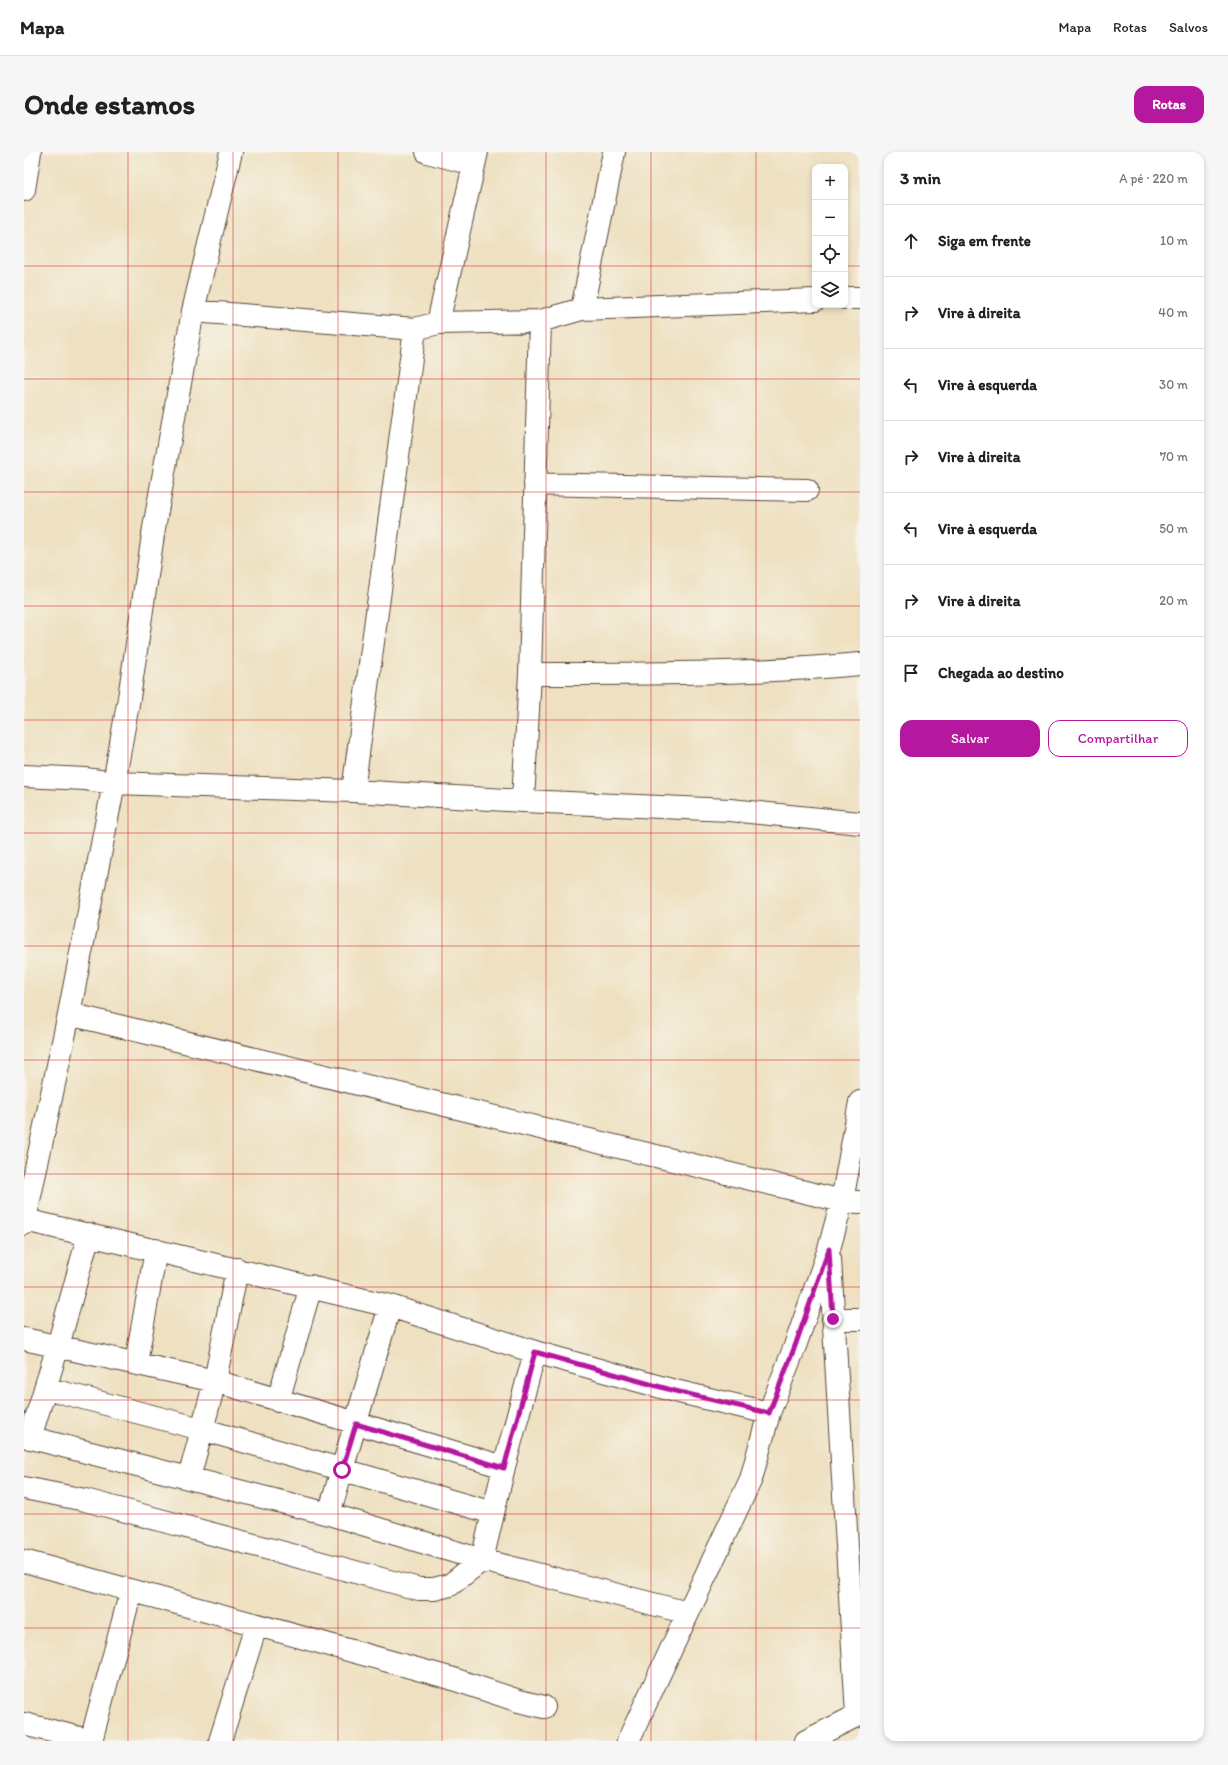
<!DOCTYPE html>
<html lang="pt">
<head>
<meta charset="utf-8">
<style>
	body { margin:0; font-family:Itim,sans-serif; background:#f6f6f6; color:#202124 }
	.controls { position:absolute; right:12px; top:12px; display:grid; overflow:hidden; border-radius:8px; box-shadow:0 2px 6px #0003 }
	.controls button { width:36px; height:36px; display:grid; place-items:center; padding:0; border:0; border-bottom:1px solid #e0e0e0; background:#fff; color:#202124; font:20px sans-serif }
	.stop { position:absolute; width:12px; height:12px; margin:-9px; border:3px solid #b5179e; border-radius:50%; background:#fff }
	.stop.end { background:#b5179e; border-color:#fff; box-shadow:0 1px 4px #0008 }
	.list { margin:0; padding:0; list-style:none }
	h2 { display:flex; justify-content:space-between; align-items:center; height:52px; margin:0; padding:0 16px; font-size:17px }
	h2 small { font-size:13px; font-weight:400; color:#757577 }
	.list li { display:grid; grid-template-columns:26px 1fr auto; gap:12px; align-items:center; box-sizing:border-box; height:72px; padding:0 16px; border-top:1px solid #e0e0e0 }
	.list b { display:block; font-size:15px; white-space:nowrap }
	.list em { font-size:13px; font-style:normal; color:#757577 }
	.actions { display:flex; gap:8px; padding:12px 16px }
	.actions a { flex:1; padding:9px 0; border:1px solid #b5179e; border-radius:12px; text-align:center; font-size:14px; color:#b5179e }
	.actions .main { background:#b5179e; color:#fff }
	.icon { flex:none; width:22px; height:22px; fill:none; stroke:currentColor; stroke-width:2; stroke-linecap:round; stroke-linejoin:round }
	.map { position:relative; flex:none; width:836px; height:1589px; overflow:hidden; border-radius:12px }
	header { display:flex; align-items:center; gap:24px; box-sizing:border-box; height:56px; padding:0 20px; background:#fff; border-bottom:1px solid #e0e0e0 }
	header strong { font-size:19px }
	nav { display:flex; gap:22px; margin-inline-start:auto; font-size:14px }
	.intro { display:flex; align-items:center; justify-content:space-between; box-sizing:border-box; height:96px; padding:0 24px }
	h1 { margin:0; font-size:28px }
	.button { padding:10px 18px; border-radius:12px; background:#b5179e; color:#fff; font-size:14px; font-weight:700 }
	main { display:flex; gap:24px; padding:0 24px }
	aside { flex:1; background:#fff; border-radius:12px; box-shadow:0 2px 6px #0003 }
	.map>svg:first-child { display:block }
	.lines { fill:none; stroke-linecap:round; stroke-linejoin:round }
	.minor-casing { stroke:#564536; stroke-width:24 }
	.minor { stroke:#fff; stroke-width:22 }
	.route { stroke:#b5179e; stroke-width:5 }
	.grid { fill:none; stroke:#d62828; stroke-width:1; stroke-opacity:0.55 }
</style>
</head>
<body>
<header>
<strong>Mapa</strong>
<nav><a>Mapa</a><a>Rotas</a><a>Salvos</a></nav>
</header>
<div class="intro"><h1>Onde estamos</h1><a class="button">Rotas</a></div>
<main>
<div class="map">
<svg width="836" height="1589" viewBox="0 0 836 1589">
	<rect width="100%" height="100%" fill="#f7f3e8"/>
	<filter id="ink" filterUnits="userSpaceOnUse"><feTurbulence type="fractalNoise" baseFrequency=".025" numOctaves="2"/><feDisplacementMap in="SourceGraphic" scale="8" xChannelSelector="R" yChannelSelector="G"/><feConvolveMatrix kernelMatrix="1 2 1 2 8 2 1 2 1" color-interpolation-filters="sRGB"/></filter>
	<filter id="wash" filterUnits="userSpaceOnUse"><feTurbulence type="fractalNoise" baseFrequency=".012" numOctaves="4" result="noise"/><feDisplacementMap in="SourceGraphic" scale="16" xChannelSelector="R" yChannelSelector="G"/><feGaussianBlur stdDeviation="0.9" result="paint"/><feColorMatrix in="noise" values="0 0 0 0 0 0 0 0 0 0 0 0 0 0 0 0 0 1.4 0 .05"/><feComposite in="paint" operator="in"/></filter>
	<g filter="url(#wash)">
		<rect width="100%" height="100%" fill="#eee0c0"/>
	</g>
	<g filter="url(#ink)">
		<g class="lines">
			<defs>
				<path id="minor" d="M403 0 449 12
					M0 38 6 0
					M821 146H836
					M558 157 590 0
					M169 159 391 177 414 171 516 169 558 157 791 148
					M414 171 453 0
					M511 332 783 338
					M506 522C616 522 727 522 836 512
					M0 624 61 627 90 631 329 639 499 649 706 658 836 671
					M329 639 391 177
					M499 649 506 522 516 169
					M45 862 818 1049 836 1050
					M1 1068 366 1154 511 1200 651 1239 745 1261
					M0 1072 45 862 90 631 105 546 130 376 169 159 207 0
					M806 1107 833 1563
					M809 1167H836
					M0 1187 191 1229 480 1315
					M112 1211 132 1098
					M21 1236 177 1277 469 1361
					M254 1249 287 1134
					M0 1284 305 1362 458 1408 664 1461
					M6 1286 34 1194 65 1082
					M165 1326 191 1229 213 1117
					M0 1336 61 1348 395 1437H410L426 1433 458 1408 480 1315 511 1200
					M305 1362 366 1154
					M0 1409 426 1526 495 1549 520 1555
					M0 1572 67 1589
					M67 1589 107 1439
					M196 1589 232 1474
					M604 1589 727 1327 745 1261 771 1194 805 1097 818 1049 836 950
					M782 1589 836 1562"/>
			</defs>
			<use href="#minor" class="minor-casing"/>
			<use href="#minor" class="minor"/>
		</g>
	</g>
	<g class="lines" filter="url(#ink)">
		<path class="route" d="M318 1318 332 1272 480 1316 511 1200 651 1239 745 1261 771 1194 805 1097 809 1167"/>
	</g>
	<path class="grid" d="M104 0V1589M209 0V1589M314 0V1589M418 0V1589M522 0V1589M627 0V1589M732 0V1589M0 114H791M821 114H836M0 227H836M0 340H836M0 454H836M0 568H836M0 681H836M0 794H836M0 908H836M0 1022H836M0 1135H836M0 1248H836M0 1362H836M0 1476H836"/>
</svg>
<div class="controls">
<button>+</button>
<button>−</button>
<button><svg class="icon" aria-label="locate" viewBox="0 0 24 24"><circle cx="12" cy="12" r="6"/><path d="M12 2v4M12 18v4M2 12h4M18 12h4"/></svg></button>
<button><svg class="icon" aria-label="layers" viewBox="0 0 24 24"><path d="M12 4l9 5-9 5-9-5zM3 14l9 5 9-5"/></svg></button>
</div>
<div class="stop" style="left:318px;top:1318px"></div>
<div class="stop end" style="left:809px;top:1167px"></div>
</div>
<aside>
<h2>3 min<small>A pé · 220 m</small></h2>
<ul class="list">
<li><svg class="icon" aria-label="ahead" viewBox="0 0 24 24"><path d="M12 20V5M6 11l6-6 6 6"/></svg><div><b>Siga em frente</b></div><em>10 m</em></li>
<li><svg class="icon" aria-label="right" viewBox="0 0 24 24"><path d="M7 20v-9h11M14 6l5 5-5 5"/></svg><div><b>Vire à direita</b></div><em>40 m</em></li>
<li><svg class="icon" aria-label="left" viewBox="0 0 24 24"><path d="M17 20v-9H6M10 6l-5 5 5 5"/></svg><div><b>Vire à esquerda</b></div><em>30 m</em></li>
<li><svg class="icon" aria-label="right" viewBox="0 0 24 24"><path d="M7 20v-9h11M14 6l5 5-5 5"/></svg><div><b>Vire à direita</b></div><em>70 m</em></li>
<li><svg class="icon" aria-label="left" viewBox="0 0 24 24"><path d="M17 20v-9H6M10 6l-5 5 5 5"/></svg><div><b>Vire à esquerda</b></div><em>50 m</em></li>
<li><svg class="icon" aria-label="right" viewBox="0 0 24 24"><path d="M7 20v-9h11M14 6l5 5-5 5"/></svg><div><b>Vire à direita</b></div><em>20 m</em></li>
<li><svg class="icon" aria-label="arrive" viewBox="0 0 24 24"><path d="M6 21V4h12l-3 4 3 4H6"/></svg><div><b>Chegada ao destino</b></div></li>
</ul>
<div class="actions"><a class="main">Salvar</a><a>Compartilhar</a></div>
</aside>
</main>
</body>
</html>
